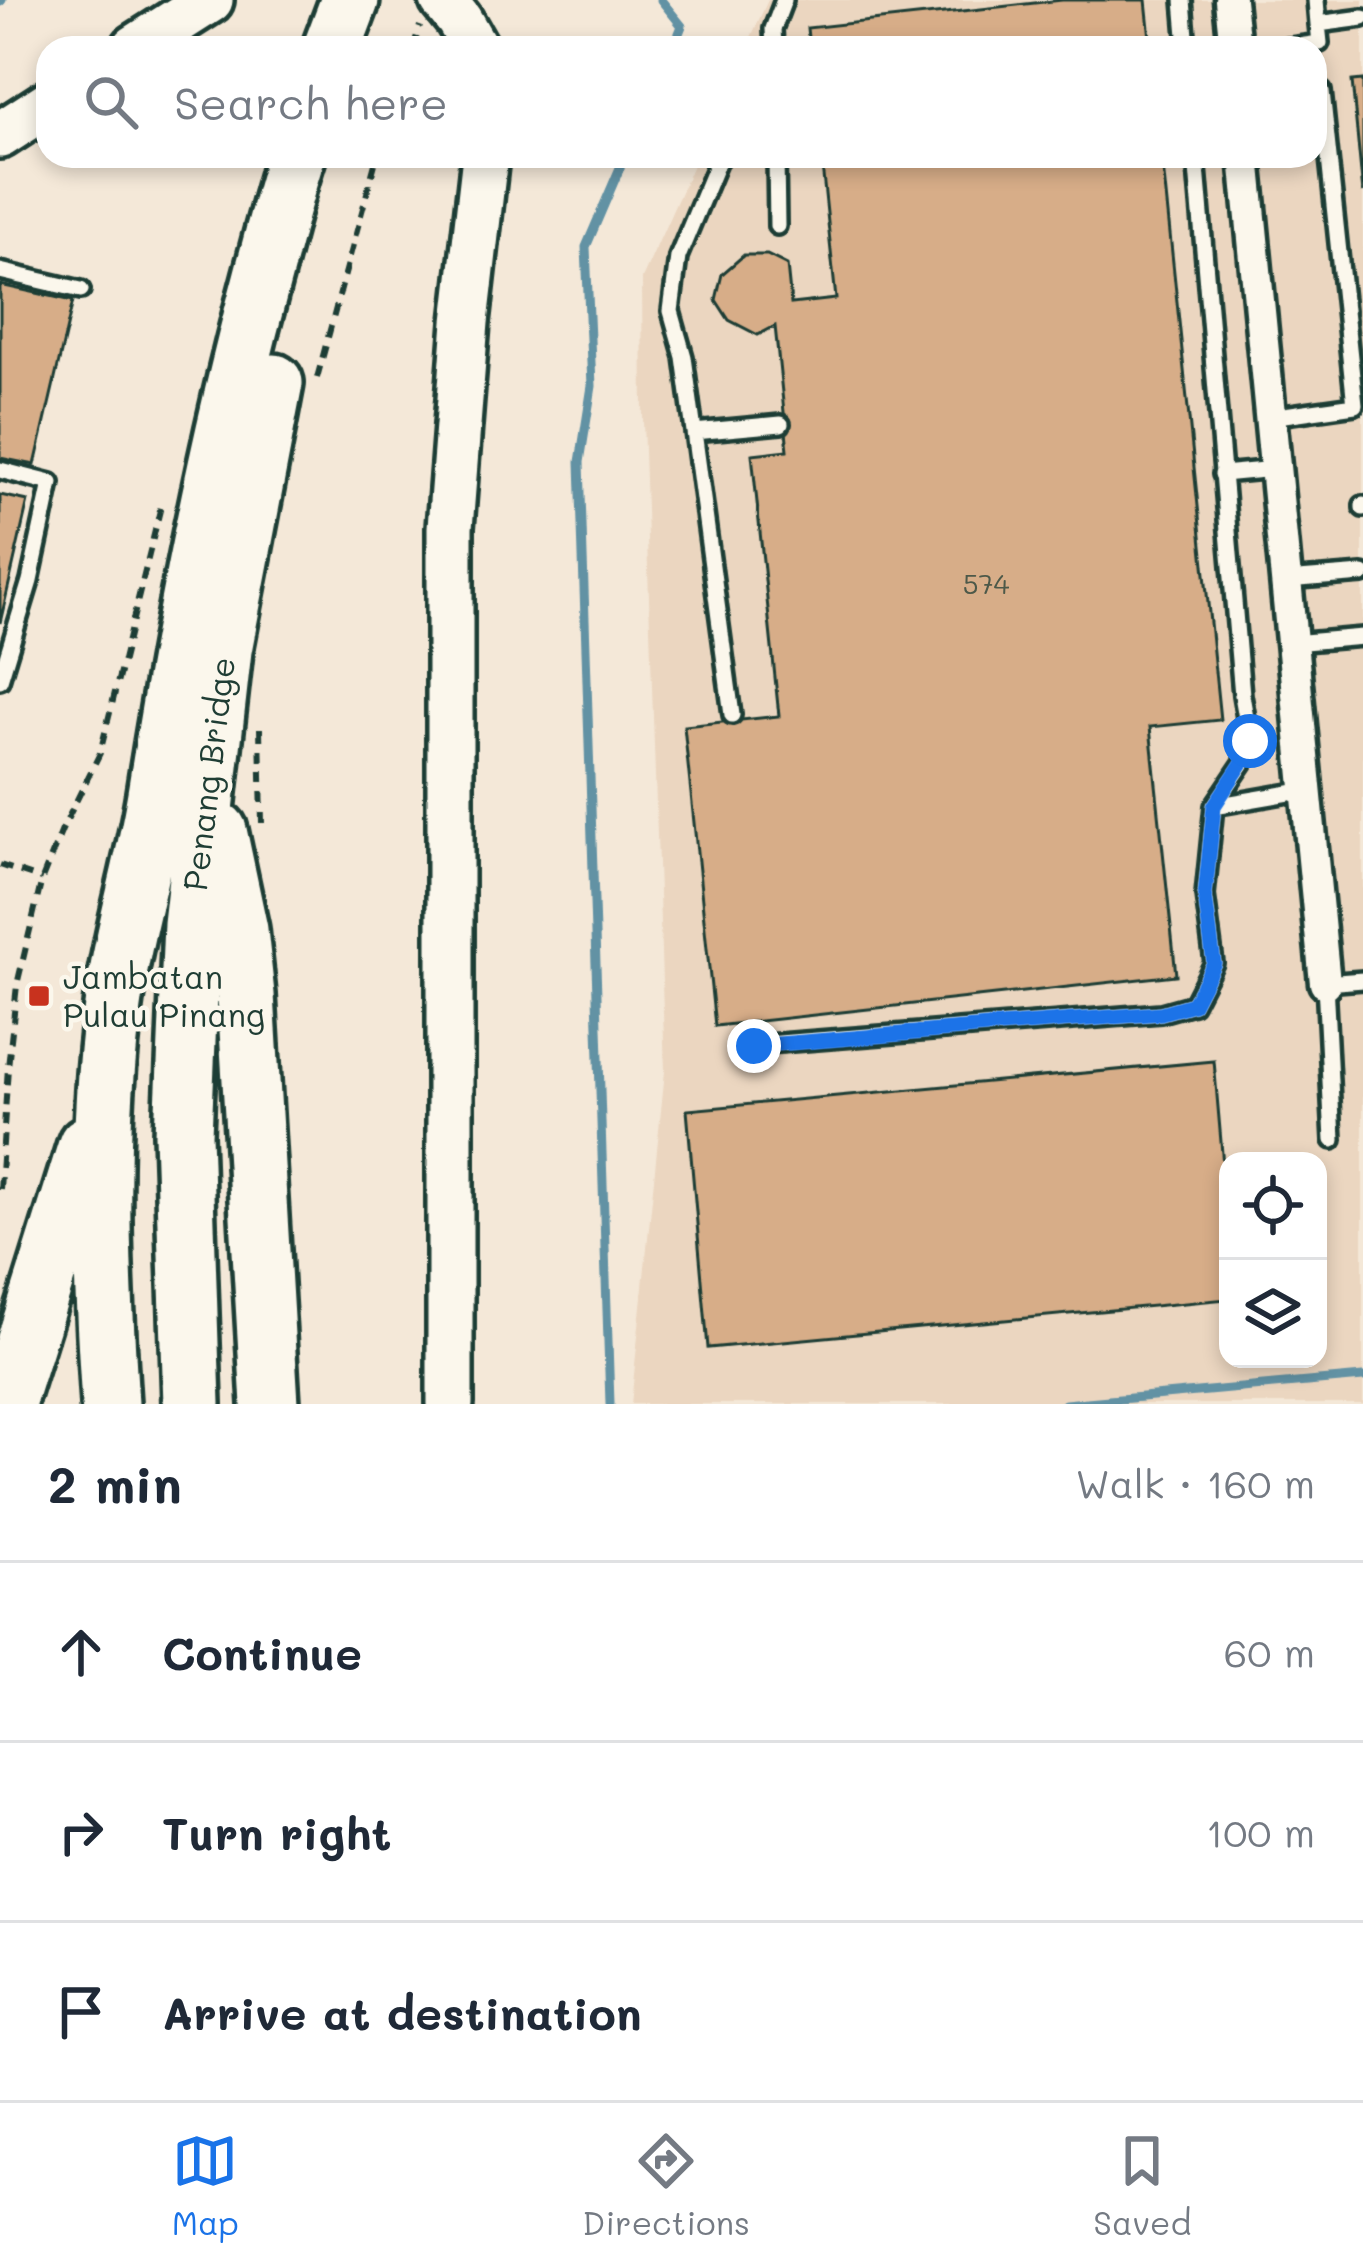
<!DOCTYPE html>
<html lang="en">
<head>
<meta charset="utf-8">
<style>
	body { margin:0; font-family:Mali,sans-serif; background:#f6f6f7; color:#1f2937 }
	.controls { position:absolute; right:36px; bottom:36px; display:grid; overflow:hidden; border-radius:24px; box-shadow:0 6px 18px #0003 }
	.controls button { width:108px; height:108px; display:grid; place-items:center; padding:0; border:0; border-bottom:3px solid #e0e1e3; background:#fff; color:#1f2937; font:60px sans-serif }
	.stop { position:absolute; width:36px; height:36px; margin:-27px; border:9px solid #1a73e8; border-radius:50%; background:#fff }
	.stop.end { background:#1a73e8; border-color:#fff; box-shadow:0 3px 12px #0008 }
	.list { margin:0; padding:0; list-style:none }
	h2 { display:flex; justify-content:space-between; align-items:center; height:156px; margin:0; padding:0 48px; font-size:51px }
	h2 small { font-size:39px; font-weight:400; color:#747a83 }
	.list li { display:grid; grid-template-columns:78px 1fr auto; gap:36px; align-items:center; box-sizing:border-box; height:180px; padding:0 48px; border-top:3px solid #e0e1e3 }
	.list b { display:block; font-size:45px; white-space:nowrap }
	.list em { font-size:39px; font-style:normal; color:#747a83 }
	.icon { flex:none; width:66px; height:66px; fill:none; stroke:currentColor; stroke-width:2; stroke-linecap:round; stroke-linejoin:round }
	.map { position:relative; flex:none; width:1363px; height:1404px; overflow:hidden }
	.search { position:absolute; background:#fff; box-shadow:0 6px 18px #0003; left:36px; right:36px; top:36px; height:132px; display:flex; align-items:center; gap:30px; box-sizing:border-box; padding:0 42px; border-radius:36px; color:#747a83; font-size:45px }
	.sheet { height:696px; background:#fff }
	nav { display:flex; justify-content:space-around; align-items:center; box-sizing:border-box; height:168px; border-top:3px solid #e0e1e3; background:#fff; font-size:33px; color:#747a83 }
	nav a { display:grid; justify-items:center; gap:6px }
	nav .on { color:#1a73e8 }
	.map>svg:first-child { display:block }
	.built { fill:#ebd6c0; fill-rule:evenodd }
	.lines { fill:none; stroke-linecap:round; stroke-linejoin:round }
	.stream { stroke:#6292a4; stroke-width:9 }
	.building { fill:#d7ad88; stroke:#1f3d34; stroke-width:3 }
	.lane-casing { stroke:#1f3d34; stroke-width:24 }
	.street-casing { stroke:#1f3d34; stroke-width:39 }
	.secondary-casing { stroke:#1f3d34; stroke-width:54 }
	.highway-casing { stroke:#1f3d34; stroke-width:66 }
	.path { stroke:#1f3d34; stroke-width:6; stroke-dasharray:12 9; stroke-linecap:butt }
	.lane { stroke:#fbf7ec; stroke-width:15 }
	.street { stroke:#fbf7ec; stroke-width:30 }
	.secondary { stroke:#fbf7ec; stroke-width:45 }
	.highway { stroke:#fbf7ec; stroke-width:57 }
	.route { stroke:#1a73e8; stroke-width:15 }
	.poi-dot { fill:#c8321e; stroke:#fbf7ec; stroke-width:4.5 }
	.labels { text-anchor:middle; stroke-width:9; stroke-linejoin:round; paint-order:stroke }
	.number-label { font-size:27px; fill:#4d5949 }
	.street-label { font-size:33px; fill:#1f3d34; stroke:#fbf7ec }
	.poi-label { font-size:33px; fill:#1f3d34; stroke:#fbf7ec; text-anchor:start }
</style>
</head>
<body>
<div class="map">
<svg width="1363" height="1404" viewBox="0 0 1363 1404">
	<rect width="100%" height="100%" fill="#f4e8d8"/>
	<filter id="ink" filterUnits="userSpaceOnUse"><feTurbulence type="fractalNoise" baseFrequency=".00833" numOctaves="2"/><feDisplacementMap in="SourceGraphic" scale="24" xChannelSelector="R" yChannelSelector="G"/><feConvolveMatrix kernelMatrix="1 2 1 2 8 2 1 2 1" color-interpolation-filters="sRGB"/></filter>
	<g filter="url(#ink)">
		<path class="built" d="M768 0H1363V1404H631L665 1071 643 421 642 279 697 156H1315V48H746ZM1228 1161H1318V1359H1228Z"/>
		<g class="lines">
			<path class="stream" d="M661 0 682 26 673 48
				M0 2 2 0
				M610 1404 580 462 592 386 586 247 625 156
				M1065 1404 1363 1377"/>
		</g>
		<path class="building" d="M1062 0H1146L1151 48H809L807 28Z
			M1363 80V193L1352 81Z
			M821 156H1162L1220 720 1150 727 1176 975 715 1026 684 726 779 716 752 454 788 450 775 326 758 335 729 320 716 300 722 274 744 255H767L787 265 791 304 836 299Z
			M0 285 73 301 35 465 0 458Z
			M0 495 28 501 0 623Z
			M1214 1061 1228 1223V1299L708 1348 687 1110Z"/>
		<g class="lines">
			<defs>
				<path id="lane" d="M1183 0 1187 48
					M1316 0 1318 24 1363 18
					M774 48 773 29 784 0
					M1284 48 1320 43 1318 24
					M720 156 678 257 671 311 684 357 732 715
					M776 156 777 226
					M1196 156 1242 695 1250 741 1245 760 1214 806
					M0 271 81 290
					M1270 417 1355 405 1322 91 1315 92
					M694 432 781 424
					M0 470 51 483 30 581 0 680
					M1222 474 1275 469
					M1363 505V508
					M1286 580 1363 574
					M1292 643 1363 637
					M754 1045 1161 1013 1193 1004 1214 963 1205 895 1214 806 1307 790
					M1333 1140 1325 983 1363 980"/>
				<path id="street" d="M1230 0 1235 48
					M1245 156 1325 983"/>
				<path id="secondary" d="M443 0 459 20 475 48
					M135 48 210 0
					M0 135 48 104
					M450 1404V528L466 322 485 156"/>
				<path id="highway" d="M332 48 350 0
					M218 831 239 930 246 995 270 1404
					M6 1404 87 1145
					M110 1404C101 1266 95 1123 116 985 127 919 147 854 157 788 184 617 217 447 262 279 273 238 283 196 296 156
					M192 1404 183 1134 192 924 223 650 274 383"/>
			</defs>
			<use href="#lane" class="lane-casing"/>
			<use href="#street" class="street-casing"/>
			<use href="#secondary" class="secondary-casing"/>
			<use href="#highway" class="highway-casing"/>
			<path class="path" d="M413 48 420 26
				M317 378 377 156
				M260 728 262 823
				M0 865 42 879
				M0 1189 8 1067 17 985 42 879 62 830 100 753 162 502"/>
			<use href="#lane" class="lane"/>
			<use href="#street" class="street"/>
			<use href="#secondary" class="secondary"/>
			<use href="#highway" class="highway"/>
		</g>
	</g>
	<g class="lines" filter="url(#ink)">
		<path class="route" d="M754 1046 1161 1013 1193 1004 1214 963 1205 896 1214 806 1244 760 1250 741"/>
	</g>
	<rect class="poi-dot" x="27" y="984" width="24" height="24" rx="6"/>
	<g class="labels">
		<g class="number-label">
			<text x="986" y="594">574</text>
		</g>
		<g class="street-label">
			<text transform="translate(209 774) rotate(-83)" y="12">Penang Bridge</text>
		</g>
		<g class="poi-label">
			<text x="63" y="989">Jambatan<tspan x="63" dy="38">Pulau Pinang</tspan></text>
		</g>
	</g>
</svg>
<div class="controls">
<button><svg class="icon" aria-label="locate" viewBox="0 0 24 24"><circle cx="12" cy="12" r="6"/><path d="M12 2v4M12 18v4M2 12h4M18 12h4"/></svg></button>
<button><svg class="icon" aria-label="layers" viewBox="0 0 24 24"><path d="M12 4l9 5-9 5-9-5zM3 14l9 5 9-5"/></svg></button>
</div>
<div class="stop" style="left:1250px;top:741px"></div>
<div class="stop end" style="left:754px;top:1046px"></div>
<div class="search"><svg class="icon" aria-label="search" viewBox="0 0 24 24"><circle cx="10" cy="10" r="6"/><path d="M15 15l6 6"/></svg>Search here</div>
</div>
<section class="sheet">
<h2>2 min<small>Walk · 160 m</small></h2>
<ul class="list">
<li><svg class="icon" aria-label="ahead" viewBox="0 0 24 24"><path d="M12 20V5M6 11l6-6 6 6"/></svg><div><b>Continue</b></div><em>60 m</em></li>
<li><svg class="icon" aria-label="right" viewBox="0 0 24 24"><path d="M7 20v-9h11M14 6l5 5-5 5"/></svg><div><b>Turn right</b></div><em>100 m</em></li>
<li><svg class="icon" aria-label="arrive" viewBox="0 0 24 24"><path d="M6 21V4h12l-3 4 3 4H6"/></svg><div><b>Arrive at destination</b></div></li>
</ul>
</section>
<nav>
<a class="on"><svg class="icon" aria-label="map" viewBox="0 0 24 24"><path d="M3 6l6-2 6 2 6-2v14l-6 2-6-2-6 2zM9 4v14M15 6v14"/></svg>Map</a>
<a><svg class="icon" aria-label="directions" viewBox="0 0 24 24"><path d="M12 3l9 9-9 9-9-9zM9 14v-3h6M13 9l2 2-2 2"/></svg>Directions</a>
<a><svg class="icon" aria-label="saved" viewBox="0 0 24 24"><path d="M7 4h10v16l-5-4-5 4z"/></svg>Saved</a>
</nav>
</body>
</html>
